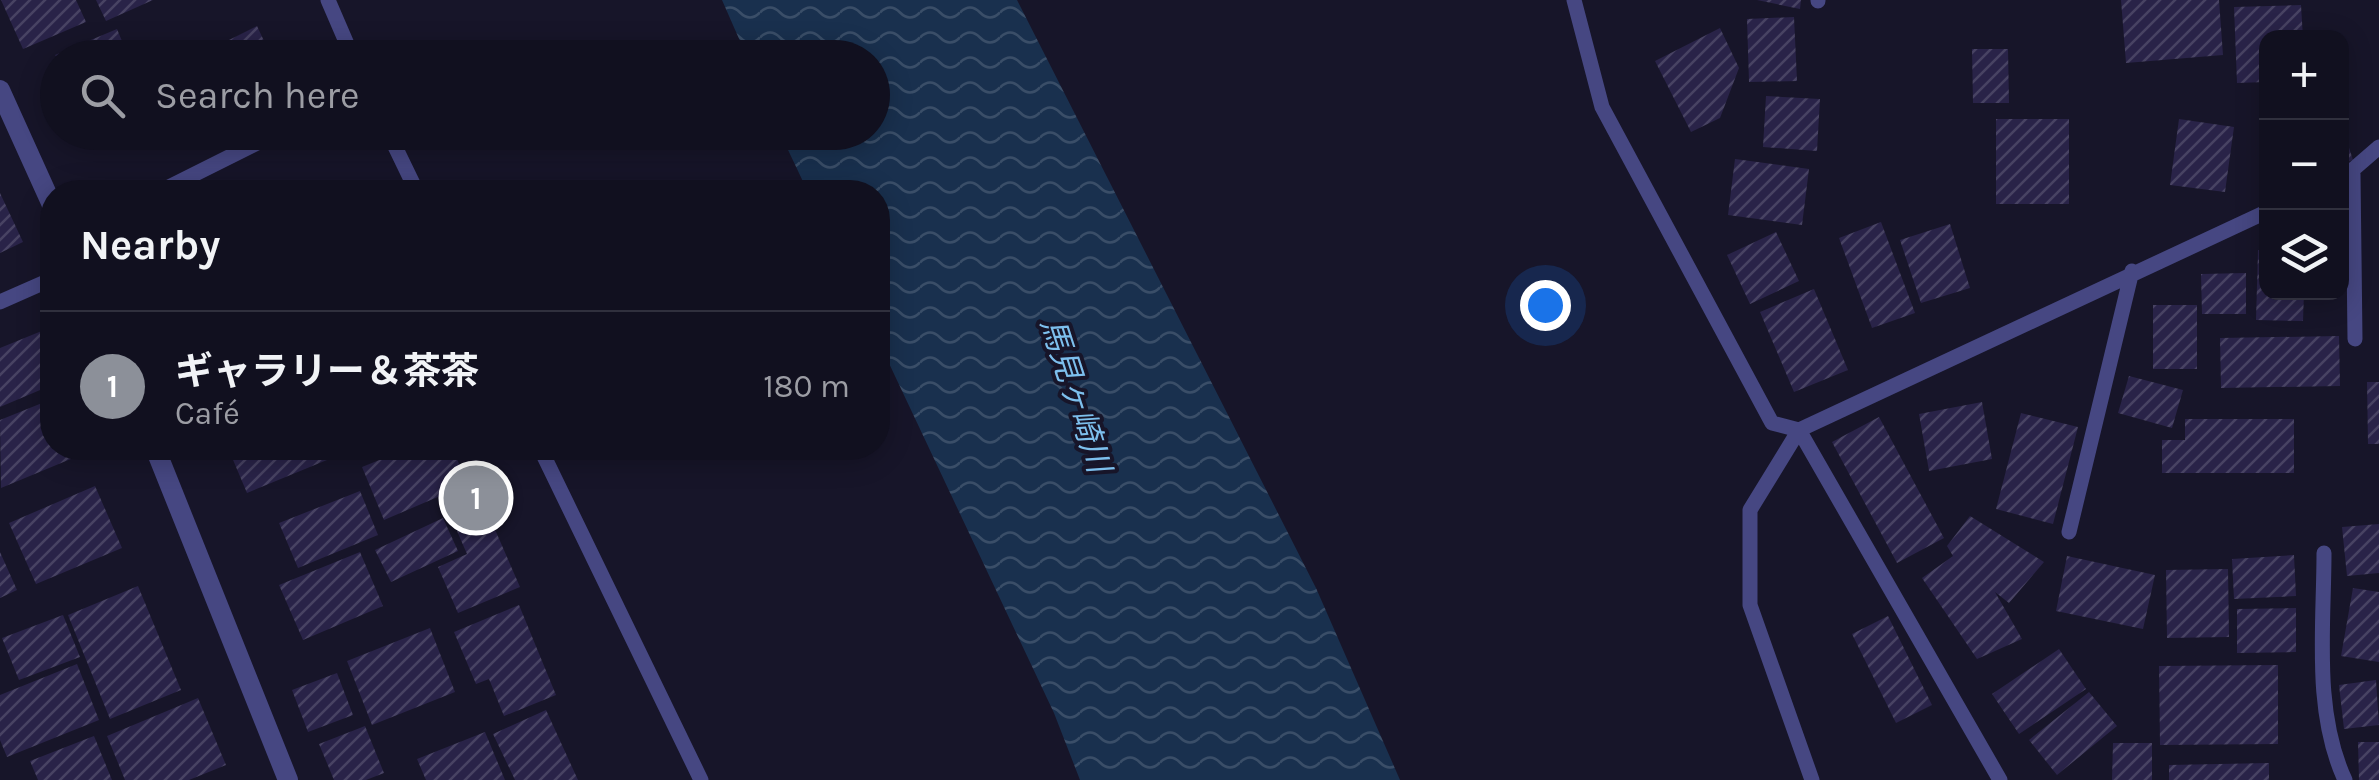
<!DOCTYPE html>
<html lang="en">
<head>
<meta charset="utf-8">
<style>
	body { margin:0; font-family:Karla,"Noto Sans JP",sans-serif; background:#1e1e2c; color:#f1f3f6 }
	.controls { position:absolute; right:30px; top:30px; display:grid; overflow:hidden; border-radius:20px; box-shadow:0 5px 25px #0003 }
	.controls button { width:90px; height:90px; display:grid; place-items:center; padding:0; border:0; border-bottom:2px solid #30303d; background:#11101f; color:#f1f3f6; font:50px sans-serif }
	.you { position:absolute; left:1545px; top:305px; width:35px; height:35px; margin:-25px; border:8px solid #fff; border-radius:50%; background:#1a73e8; box-shadow:0 0 0 15px #1a73e833 }
	.badge { display:grid; place-items:center; width:65px; height:65px; border-radius:50%; background:#8c9099; color:#fff; font-size:32px; font-weight:700 }
	.pin { position:absolute; translate:-50% -50%; border:5px solid #fff; box-shadow:0 2px 10px #0006 }
	.list { margin:0; padding:0; list-style:none }
	h2 { display:flex; justify-content:space-between; align-items:center; height:130px; margin:0; padding:0 40px; font-size:42px }
	h2 small { font-size:32px; font-weight:400; color:#9c9da4 }
	.list li { display:grid; grid-template-columns:65px 1fr auto; gap:30px; align-items:center; box-sizing:border-box; height:150px; padding:0 40px; border-top:2px solid #30303d }
	.list b { display:block; font-size:38px; white-space:nowrap }
	.list p { margin:0; font-size:32px; white-space:nowrap; color:#9c9da4 }
	.list em { font-size:32px; font-style:normal; color:#9c9da4 }
	.icon { flex:none; width:55px; height:55px; fill:none; stroke:currentColor; stroke-width:2; stroke-linecap:round; stroke-linejoin:round }
	.map { position:relative; flex:none; width:2379px; height:780px; overflow:hidden }
	.search { position:absolute; background:#11101f; box-shadow:0 5px 25px #0003; left:40px; top:40px; width:850px; height:110px; display:flex; align-items:center; gap:25px; box-sizing:border-box; padding:0 35px; border-radius:55px; color:#9c9da4; font-size:38px }
	.panel { position:absolute; background:#11101f; box-shadow:0 5px 25px #0003; left:40px; top:180px; width:850px; height:280px; border-radius:40px }
	.map>svg:first-child { display:block }
	.water { fill:url(#water-waves) }
	.building { fill:url(#building-hatch) }
	.lines { fill:none; stroke-linecap:round; stroke-linejoin:round }
	.service { stroke:#464782; stroke-width:15 }
	.minor { stroke:#464782; stroke-width:20 }
	.labels { text-anchor:middle; stroke-width:8; stroke-linejoin:round; paint-order:stroke }
	.water-label { font-size:32px; font-style:italic; fill:#7dbfed; stroke:#171529 }
</style>
</head>
<body>
<div class="map">
<svg width="2379" height="780" viewBox="0 0 2379 780">
	<defs>
		<pattern id="water-waves" width="16" height="10" patternUnits="userSpaceOnUse" patternTransform="scale(2.5)"><rect width="16" height="10" fill="#19304e"/><path d="M0 5q4-4 8 0t8 0" fill="none" stroke="#3a4e68"/></pattern>
		<pattern id="building-hatch" width="6" height="6" patternUnits="userSpaceOnUse" patternTransform="scale(2.5)"><rect width="6" height="6" fill="#292348"/><path d="M-1 1l2-2M0 6l6-6M5 7l2-2" fill="none" stroke="#484363"/></pattern>
	</defs>
	<rect width="100%" height="100%" fill="#171529"/>
	<path class="water" d="M722 0H1017L1316 588 1400 780H1080L1054 713 878 340V192H808L780 133 872 132V58L747 57Z"/>
	<path class="building" d="M1 0H76L86 22 23 49Z
		M96 0H153L106 21Z
		M1757 0H1801L1800 9Z
		M2121 0H2219L2223 55 2126 63Z
		M2301 5 2303 38H2266V82L2237 83 2234 7Z
		M1794 17 1797 81 1749 82 1747 19Z
		M257 26 272 58H193Z
		M1720 28 1739 68 1720 118 1691 132 1655 61Z
		M117 29 129 58H57L55 55Z
		M1972 49H2008L2009 103H1973Z
		M1766 96 1820 99 1817 151 1763 147Z
		M1996 119H2069V204H1996Z
		M2179 119 2234 127 2225 192 2170 185Z
		M2342 126 2353 160 2342 164Z
		M1735 159 1809 169 1802 225 1728 215Z
		M0 193 23 242 0 253Z
		M1881 222 1915 313 1872 328 1839 238Z
		M1950 224 1970 288 1921 303 1900 240Z
		M1776 232 1799 281 1750 304 1727 255Z
		M2258 250H2266V292H2304L2303 321 2256 320Z
		M2246 273V314H2202L2201 274Z
		M1814 289 1848 370 1794 392 1760 312Z
		M2153 305H2197V369H2153Z
		M49 328 52 385 0 407V348Z
		M2339 336 2340 386 2221 388 2220 338Z
		M2129 376 2183 390 2172 428 2118 413Z
		M2367 382H2379V444H2368Z
		M52 399V448H88L90 451 1 488 0 420Z
		M1982 402 1992 459 1929 471 1919 414Z
		M2021 413 2078 427 2053 524 1996 509Z
		M1879 417 1944 538 1897 563 1832 442Z
		M2185 419H2294V473H2162V440H2185Z
		M228 448H342L344 453 247 493Z
		M409 448H452L468 484 384 520 362 467Z
		M95 486 122 548 36 584 9 523Z
		M360 491 378 535 298 568 279 523Z
		M483 502 520 587 458 613 438 567 467 554 450 515Z
		M1970 516 2044 562 2009 603 1995 592 2022 639 1977 659 1922 578 1953 556 1947 546Z
		M443 518 458 551 391 582 375 550Z
		M2379 524V573L2347 576 2342 527Z
		M0 552 17 590 0 598Z
		M360 552 383 606 303 640 279 585Z
		M2294 555 2296 596 2234 599 2232 559Z
		M2067 556 2155 575 2143 629 2056 611Z
		M2228 569 2229 637 2167 638 2166 570Z
		M138 586 181 690 110 719 68 615Z
		M2353 588 2379 592V662L2341 656Z
		M519 605 556 695 504 716 489 679 476 684 454 632Z
		M2296 608V652L2237 653V609Z
		M63 615 80 657 19 680 2 638Z
		M1888 616 1932 705 1896 723 1852 634Z
		M430 628 455 692 372 725 347 661Z
		M2059 649 2086 689 2019 734 1992 694Z
		M77 664 99 720 7 757 0 740V695Z
		M2278 665V744L2160 745 2159 666Z
		M337 673 353 715 308 732 292 690Z
		M2376 680 2379 725 2344 729 2339 685Z
		M2089 692 2117 726 2057 775 2029 740Z
		M198 698 226 765 189 780H125L107 736Z
		M546 710 578 780H515L493 734Z
		M365 726 384 773 366 780H334L319 744Z
		M485 732 505 780H426L417 759Z
		M94 736 112 780H38L30 761Z
		M2358 742H2379V780H2359Z
		M2113 743H2152V780H2112Z
		M2269 763V780H2169V765Z"/>
	<g class="lines">
		<path class="service" d="M328 0 353 58
			M1574 0 1602 107 1772 423 1799 430 2000 780
			M1818 1V0
			M388 132 417 192
			M2353 174 2355 339
			M2342 179 2379 147
			M159 192 279 132
			M0 302 52 279
			M540 448 701 780
			M2069 532 2132 271
			M2324 553C2324 627 2313 711 2345 780
			M1812 780 1750 605V510L1799 430 2266 212"/>
		<path class="minor" d="M0 90 52 205
			M155 448 288 780"/>
	</g>
	<g class="labels">
		<g class="water-label">
			<text transform="translate(1076 395) rotate(72)" y="11">馬見ヶ崎川</text>
		</g>
	</g>
</svg>
<div class="controls">
<button>+</button>
<button>−</button>
<button><svg class="icon" aria-label="layers" viewBox="0 0 24 24"><path d="M12 4l9 5-9 5-9-5zM3 14l9 5 9-5"/></svg></button>
</div>
<div class="you"></div>
<div class="pin badge" style="left:476px;top:498px">1</div>
<div class="search"><svg class="icon" aria-label="search" viewBox="0 0 24 24"><circle cx="10" cy="10" r="6"/><path d="M15 15l6 6"/></svg>Search here</div>
<section class="panel">
<h2>Nearby<small></small></h2>
<ul class="list">
<li><span class="badge">1</span><div><b>ギャラリー＆茶茶</b><p>Café</p></div><em>180 m</em></li>
</ul>
</section>
</div>
</body>
</html>
